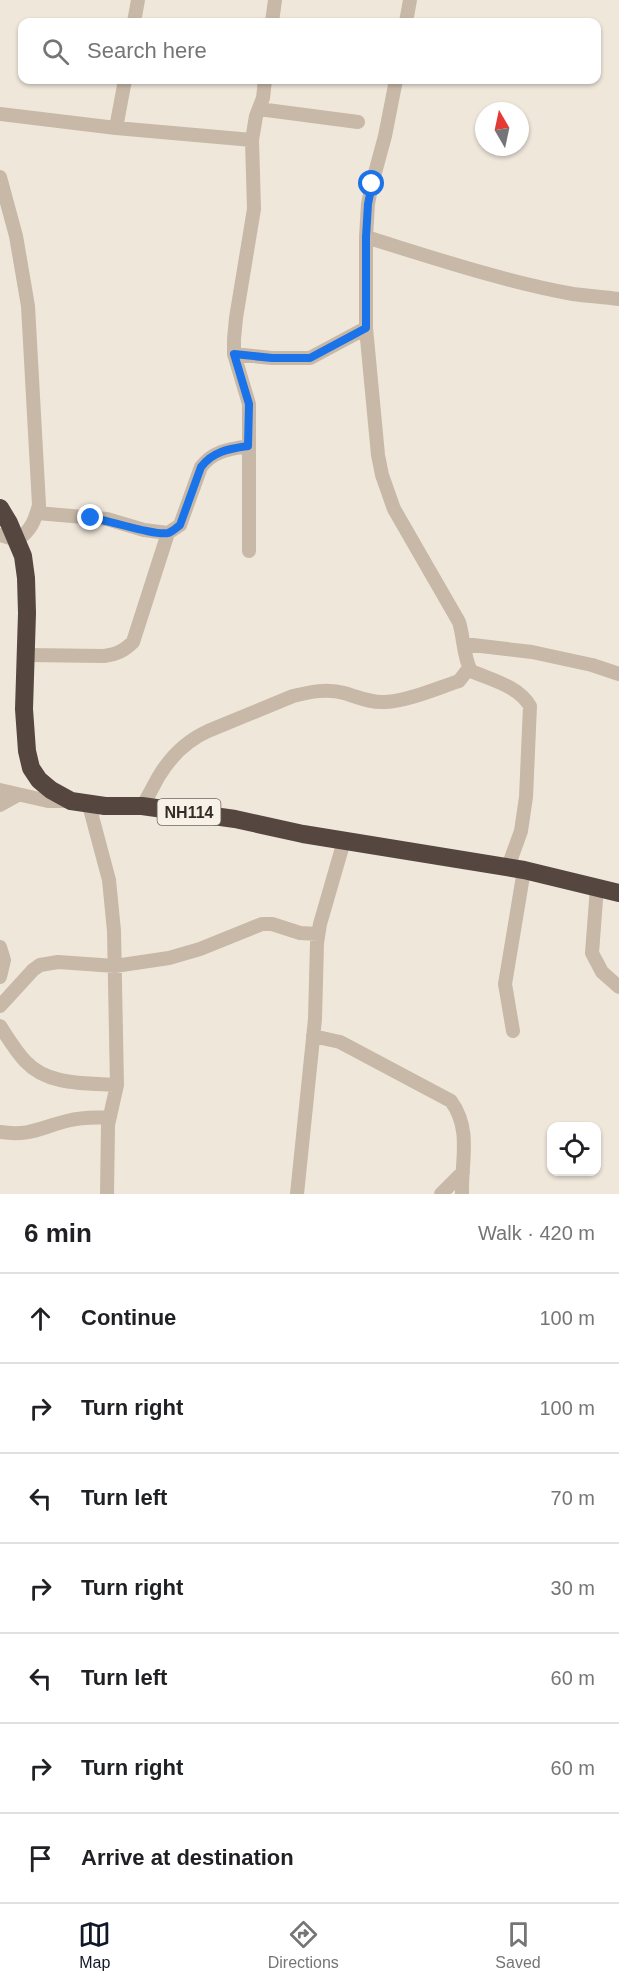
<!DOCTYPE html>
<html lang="en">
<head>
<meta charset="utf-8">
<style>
	body { margin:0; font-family:Arial,sans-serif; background:#f2f2f2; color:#202124 }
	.controls { position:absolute; right:18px; bottom:18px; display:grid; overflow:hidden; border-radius:12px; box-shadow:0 2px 4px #0004 }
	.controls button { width:54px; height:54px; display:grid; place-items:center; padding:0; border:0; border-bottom:2px solid #e0e0e0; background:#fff; color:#202124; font:30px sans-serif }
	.compass { position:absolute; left:475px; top:102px; width:54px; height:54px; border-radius:50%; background:#fff; box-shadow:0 2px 4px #0004; rotate:351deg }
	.stop { position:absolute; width:18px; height:18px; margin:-14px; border:4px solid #1a73e8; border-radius:50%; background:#fff }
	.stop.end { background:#1a73e8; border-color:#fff; box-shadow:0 2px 6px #0008 }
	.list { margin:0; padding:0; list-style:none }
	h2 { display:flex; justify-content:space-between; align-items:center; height:78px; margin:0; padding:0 24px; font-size:26px }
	h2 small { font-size:20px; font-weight:400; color:#757577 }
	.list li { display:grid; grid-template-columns:39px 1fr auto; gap:18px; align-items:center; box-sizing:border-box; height:90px; padding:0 24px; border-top:2px solid #e0e0e0 }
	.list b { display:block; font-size:22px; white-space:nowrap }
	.list em { font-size:20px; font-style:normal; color:#757577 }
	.icon { flex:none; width:33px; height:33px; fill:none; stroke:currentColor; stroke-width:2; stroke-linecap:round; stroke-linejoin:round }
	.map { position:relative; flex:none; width:619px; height:1194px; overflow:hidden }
	.search { position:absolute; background:#fff; box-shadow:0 2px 4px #0004; left:18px; right:18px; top:18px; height:66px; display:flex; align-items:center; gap:15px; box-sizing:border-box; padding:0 21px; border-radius:12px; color:#757577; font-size:22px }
	.sheet { height:708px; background:#fff }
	nav { display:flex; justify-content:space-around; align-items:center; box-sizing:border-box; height:84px; border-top:2px solid #e0e0e0; background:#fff; font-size:16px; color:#757577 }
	nav a { display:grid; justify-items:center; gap:3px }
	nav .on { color:#111827 }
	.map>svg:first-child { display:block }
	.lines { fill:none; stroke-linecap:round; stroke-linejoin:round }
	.minor { stroke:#c8b8a7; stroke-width:14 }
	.highway { stroke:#55473f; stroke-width:18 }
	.route { stroke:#1a73e8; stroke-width:8 }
	.labels { text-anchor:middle; stroke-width:4.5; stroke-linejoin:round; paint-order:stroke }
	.shield { fill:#f8f1e7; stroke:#706761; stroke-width:1.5 }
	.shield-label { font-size:16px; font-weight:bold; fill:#352c27 }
</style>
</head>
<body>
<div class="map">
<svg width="619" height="1194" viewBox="0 0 619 1194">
	<rect width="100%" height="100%" fill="#f0e7db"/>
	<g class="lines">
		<path class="minor" d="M134 22 138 0
			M272 22 275 0
			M406 22 410 0
			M396 80 385 136 372 184 368 204 366 237V328L378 455 382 475 394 509 459 622C464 638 463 656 471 671 492 680 518 686 530 706L526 797 521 831 508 867
			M259 109 358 122
			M0 114 116 128 252 140
			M116 128 125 80
			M0 177 16 236 28 306 39 505C35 520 31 531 17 540L0 535
			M366 237C434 258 502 281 573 294 588 296 604 297 619 299
			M234 354 272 358H310L366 328
			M37 513 107 519 144 530 168 533 180 525 201 467C213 451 229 449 248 446
			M249 551V404L234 354V339L236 318 254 209 252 140 256 116 263 98 265 80
			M464 644 532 652 592 665 619 674
			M25 655 104 656C117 654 124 651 133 642L168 533
			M0 790 48 801H69
			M0 805 18 795
			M89 805 109 880 114 931 117 1085 108 1125 107 1194
			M142 806C149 796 153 786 159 776 171 756 186 741 208 731L293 696C310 692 327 688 344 693 358 697 370 703 385 702 406 701 433 690 453 683L459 681 469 668
			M597 887 592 953 602 972 619 987
			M0 947 4 960 0 977
			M0 1006 33 970 40 965 58 962 115 966 169 958 200 949 262 924H272L300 933 318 934
			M0 1026C8 1038 15 1050 25 1061 48 1086 86 1083 117 1085
			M513 1031 505 984 524 870
			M313 1036 340 1042 451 1101C472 1130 461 1161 462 1194
			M0 1132C31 1137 43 1126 71 1120 83 1117 97 1118 110 1117
			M297 1194 315 1019 317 943 320 924 344 841
			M441 1194 463 1172"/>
		<path class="highway" d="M0 508 9 523 23 556 26 578 27 613 24 709 27 751 31 768 39 780 51 790 71 801 105 806H142L235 819 303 834 524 870 619 893"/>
	</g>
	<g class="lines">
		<path class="route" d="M91 518C109 520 154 536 168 533 172 532 176 528 180 525L201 467C213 451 229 449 248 446L249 404 234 354 272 358H310L366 328V237L368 204 372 184"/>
	</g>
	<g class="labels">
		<rect class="shield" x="157.5" y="799" width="63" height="26" rx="4.5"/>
		<g class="shield-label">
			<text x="189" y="818">NH114</text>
		</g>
	</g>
</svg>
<div class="controls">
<button><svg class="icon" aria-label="locate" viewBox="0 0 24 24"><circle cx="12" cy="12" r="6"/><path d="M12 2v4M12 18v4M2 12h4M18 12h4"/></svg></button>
</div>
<svg class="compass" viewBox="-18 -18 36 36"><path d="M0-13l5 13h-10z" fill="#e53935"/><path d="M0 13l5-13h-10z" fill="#757577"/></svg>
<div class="stop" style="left:372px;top:184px"></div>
<div class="stop end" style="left:91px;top:518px"></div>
<div class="search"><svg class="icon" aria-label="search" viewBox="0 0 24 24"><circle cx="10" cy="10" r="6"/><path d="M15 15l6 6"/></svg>Search here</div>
</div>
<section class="sheet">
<h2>6 min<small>Walk · 420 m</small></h2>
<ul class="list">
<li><svg class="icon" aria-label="ahead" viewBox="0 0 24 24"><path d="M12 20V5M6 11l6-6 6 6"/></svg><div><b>Continue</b></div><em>100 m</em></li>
<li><svg class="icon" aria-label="right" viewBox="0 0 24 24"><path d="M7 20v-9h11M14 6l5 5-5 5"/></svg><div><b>Turn right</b></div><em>100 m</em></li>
<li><svg class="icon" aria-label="left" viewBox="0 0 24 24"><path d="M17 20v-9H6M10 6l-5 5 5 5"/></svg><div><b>Turn left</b></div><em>70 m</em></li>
<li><svg class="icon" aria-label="right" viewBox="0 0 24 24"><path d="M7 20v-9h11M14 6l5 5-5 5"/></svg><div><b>Turn right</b></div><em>30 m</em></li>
<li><svg class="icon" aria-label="left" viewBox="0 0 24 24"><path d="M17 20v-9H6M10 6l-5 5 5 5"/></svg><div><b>Turn left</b></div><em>60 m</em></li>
<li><svg class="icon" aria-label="right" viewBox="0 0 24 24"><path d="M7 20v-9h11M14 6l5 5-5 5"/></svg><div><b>Turn right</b></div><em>60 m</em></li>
<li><svg class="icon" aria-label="arrive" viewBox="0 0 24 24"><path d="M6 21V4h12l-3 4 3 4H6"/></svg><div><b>Arrive at destination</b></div></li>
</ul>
</section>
<nav>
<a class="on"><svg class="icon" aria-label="map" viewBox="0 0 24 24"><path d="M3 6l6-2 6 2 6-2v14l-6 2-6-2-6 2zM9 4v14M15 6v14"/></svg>Map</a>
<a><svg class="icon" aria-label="directions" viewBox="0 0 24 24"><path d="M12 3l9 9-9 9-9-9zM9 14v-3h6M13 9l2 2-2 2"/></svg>Directions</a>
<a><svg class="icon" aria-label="saved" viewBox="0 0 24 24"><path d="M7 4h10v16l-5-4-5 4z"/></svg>Saved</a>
</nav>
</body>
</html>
